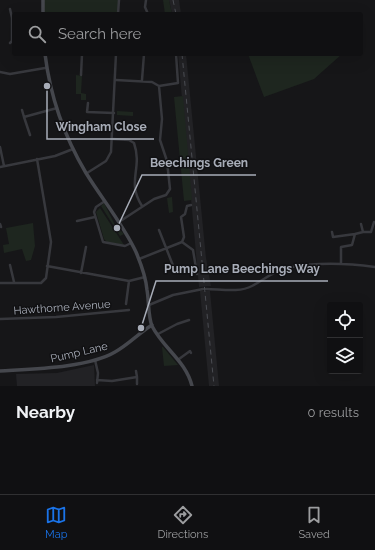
<!DOCTYPE html>
<html lang="en">
<head>
<meta charset="utf-8">
<style>
	body { margin:0; font-family:Raleway,sans-serif; background:#1e1e20; color:#f1f3f6 }
	.controls { position:absolute; right:12px; bottom:12px; display:grid; overflow:hidden; border-radius:4px; box-shadow:0 4px 16px #0002 }
	.controls button { width:36px; height:36px; display:grid; place-items:center; padding:0; border:0; border-bottom:1px solid #303032; background:#101012; color:#f1f3f6; font:20px sans-serif }
	.list { margin:0; padding:0; list-style:none }
	h2 { display:flex; justify-content:space-between; align-items:center; height:52px; margin:0; padding:0 16px; font-size:17px }
	h2 small { font-size:13px; font-weight:400; color:#9c9d9f }
	.icon { flex:none; width:22px; height:22px; fill:none; stroke:currentColor; stroke-width:2; stroke-linecap:round; stroke-linejoin:round }
	.map { position:relative; flex:none; width:375px; height:386px; overflow:hidden }
	.search { position:absolute; background:#101012; box-shadow:0 4px 16px #0002; left:12px; right:12px; top:12px; height:44px; display:flex; align-items:center; gap:10px; box-sizing:border-box; padding:0 14px; border-radius:4px; color:#9c9d9f; font-size:15px }
	.sheet { height:108px; background:#101012 }
	nav { display:flex; justify-content:space-around; align-items:center; box-sizing:border-box; height:56px; border-top:1px solid #303032; background:#101012; font-size:11px; color:#9c9d9f }
	nav a { display:grid; justify-items:center; gap:2px }
	nav .on { color:#1a73e8 }
	.map>svg:first-child { display:block }
	.built { fill:#222225 }
	.green { fill:#1e261f }
	.lines { fill:none; stroke-linecap:round; stroke-linejoin:round }
	.street { stroke:#37383d; stroke-width:2.5 }
	.secondary { stroke:#45474d; stroke-width:3.5 }
	.rail { stroke:#4a4c52; stroke-width:1; stroke-dasharray:5 4; stroke-linecap:butt }
	.labels { text-anchor:middle; stroke-width:3; stroke-linejoin:round; paint-order:stroke }
	.street-label { font-size:11px; fill:#a8adb8; stroke:#111113 }
	.leader { fill:none; stroke:#a8adb8; stroke-width:1.5 }
	.callout-dot { fill:#a8adb8; stroke:#111113; stroke-width:1.5 }
	.callout-label { font-size:12px; text-anchor:middle; font-weight:bold; fill:#a8adb8; stroke:#111113; stroke-width:3; stroke-linejoin:round; paint-order:stroke }
</style>
</head>
<body>
<div class="map">
<svg width="375" height="386" viewBox="0 0 375 386">
	<rect width="100%" height="100%" fill="#161618"/>
	<path class="built" d="M169 0H179L181 14H172Z
		M178 54H186L206 258 211 286 199 287Z
		M200 291H210L219 386H209Z
		M94 365 95 386H17L16 374 57 373Z"/>
	<path class="green" d="M43 0H119L118 14H43Z
		M163 0H169L172 14H165Z
		M248 54H342L314 79 264 97Z
		M76 75 82 76 81 93 86 94V100H81V94H76Z
		M183 96 192 200 184 201 174 97Z
		M117 111 133 112V116L117 115Z
		M172 197 173 212 169 213 167 198Z
		M104 203 115 225 124 234 120 236 101 206Z
		M100 208 124 245 107 242 104 239 96 212Z
		M33 223 35 246 31 260 26 261 22 249 4 253 3 245 9 244 6 228Z
		M162 347H163L178 365 164 366Z"/>
	<g class="lines">
		<path class="street" d="M146 0 145 7 148 14
			M118 14 119 0
			M10 43 12 41V18L10 9
			M0 72 10 74 45 68
			M81 75 82 54
			M116 80 152 82 159 86 162 119 160 140 167 161 170 189 166 195 154 199 119 222
			M142 80 144 54
			M159 86 178 83 176 54
			M88 103 87 112 114 113
			M22 110 24 117
			M30 135 24 117 57 108
			M113 139 129 140 134 143C143 169 126 181 142 206
			M0 147 4 166
			M0 167 55 156 73 149
			M87 173 106 161 111 152 116 54
			M105 201 96 207 94 212 103 242 125 246 131 243
			M77 221 95 217
			M0 224 1 227
			M159 230 174 268
			M332 232 333 237 355 234 352 245 341 247V263
			M363 232H371L374 222
			M355 234 363 232 361 224
			M182 242 184 237 181 217 185 214 187 206 191 205
			M182 242 193 250 197 274
			M139 259 182 242
			M10 265 14 282
			M47 266 129 281 145 277
			M81 273 86 247
			M0 283H41L46 278 51 242 37 159
			M206 289C220 289 239 293 252 286 264 280 273 271 287 268 316 262 345 263 375 267
			M126 304 129 281
			M149 305 173 295 203 289
			M0 319 56 317 129 310
			M158 334 177 324 189 320
			M179 359 190 351 191 353
			M95 360 98 373 97 383
			M137 377V384
			M97 380 112 381 137 377 136 371"/>
		<path class="secondary" d="M43 14V0
			M45 54C50 95 64 136 86 173 102 199 123 224 136 252 141 264 146 277 147 290 149 301 148 316 152 326 163 348 186 361 192 386
			M0 371C31 369 88 368 115 352 128 345 139 333 152 325"/>
		<path class="rail" d="M173 0 176 14
			M182 54 214 386"/>
	</g>
	<g class="labels">
		<g class="street-label">
			<text transform="translate(62 307) rotate(-4)" y="4">Hawthorne Avenue</text>
			<text transform="translate(79 352) rotate(-13)" y="4">Pump Lane</text>
		</g>
	</g>
	<path class="leader" d="M47 86L47 139H154M117 228L142 175H256M141 328L156 281H328"/>
	<g class="callout-dot">
		<circle cx="47" cy="86" r="4"/>
		<circle cx="117" cy="228" r="4"/>
		<circle cx="141" cy="328" r="4"/>
	</g>
	<g class="callout-label">
		<text x="101" y="131">Wingham Close</text>
		<text x="199" y="167">Beechings Green</text>
		<text x="242" y="273">Pump Lane Beechings Way</text>
	</g>
</svg>
<div class="controls">
<button><svg class="icon" aria-label="locate" viewBox="0 0 24 24"><circle cx="12" cy="12" r="6"/><path d="M12 2v4M12 18v4M2 12h4M18 12h4"/></svg></button>
<button><svg class="icon" aria-label="layers" viewBox="0 0 24 24"><path d="M12 4l9 5-9 5-9-5zM3 14l9 5 9-5"/></svg></button>
</div>
<div class="search"><svg class="icon" aria-label="search" viewBox="0 0 24 24"><circle cx="10" cy="10" r="6"/><path d="M15 15l6 6"/></svg>Search here</div>
</div>
<section class="sheet">
<h2>Nearby<small>0 results</small></h2>
<ul class="list">
</ul>
</section>
<nav>
<a class="on"><svg class="icon" aria-label="map" viewBox="0 0 24 24"><path d="M3 6l6-2 6 2 6-2v14l-6 2-6-2-6 2zM9 4v14M15 6v14"/></svg>Map</a>
<a><svg class="icon" aria-label="directions" viewBox="0 0 24 24"><path d="M12 3l9 9-9 9-9-9zM9 14v-3h6M13 9l2 2-2 2"/></svg>Directions</a>
<a><svg class="icon" aria-label="saved" viewBox="0 0 24 24"><path d="M7 4h10v16l-5-4-5 4z"/></svg>Saved</a>
</nav>
</body>
</html>
